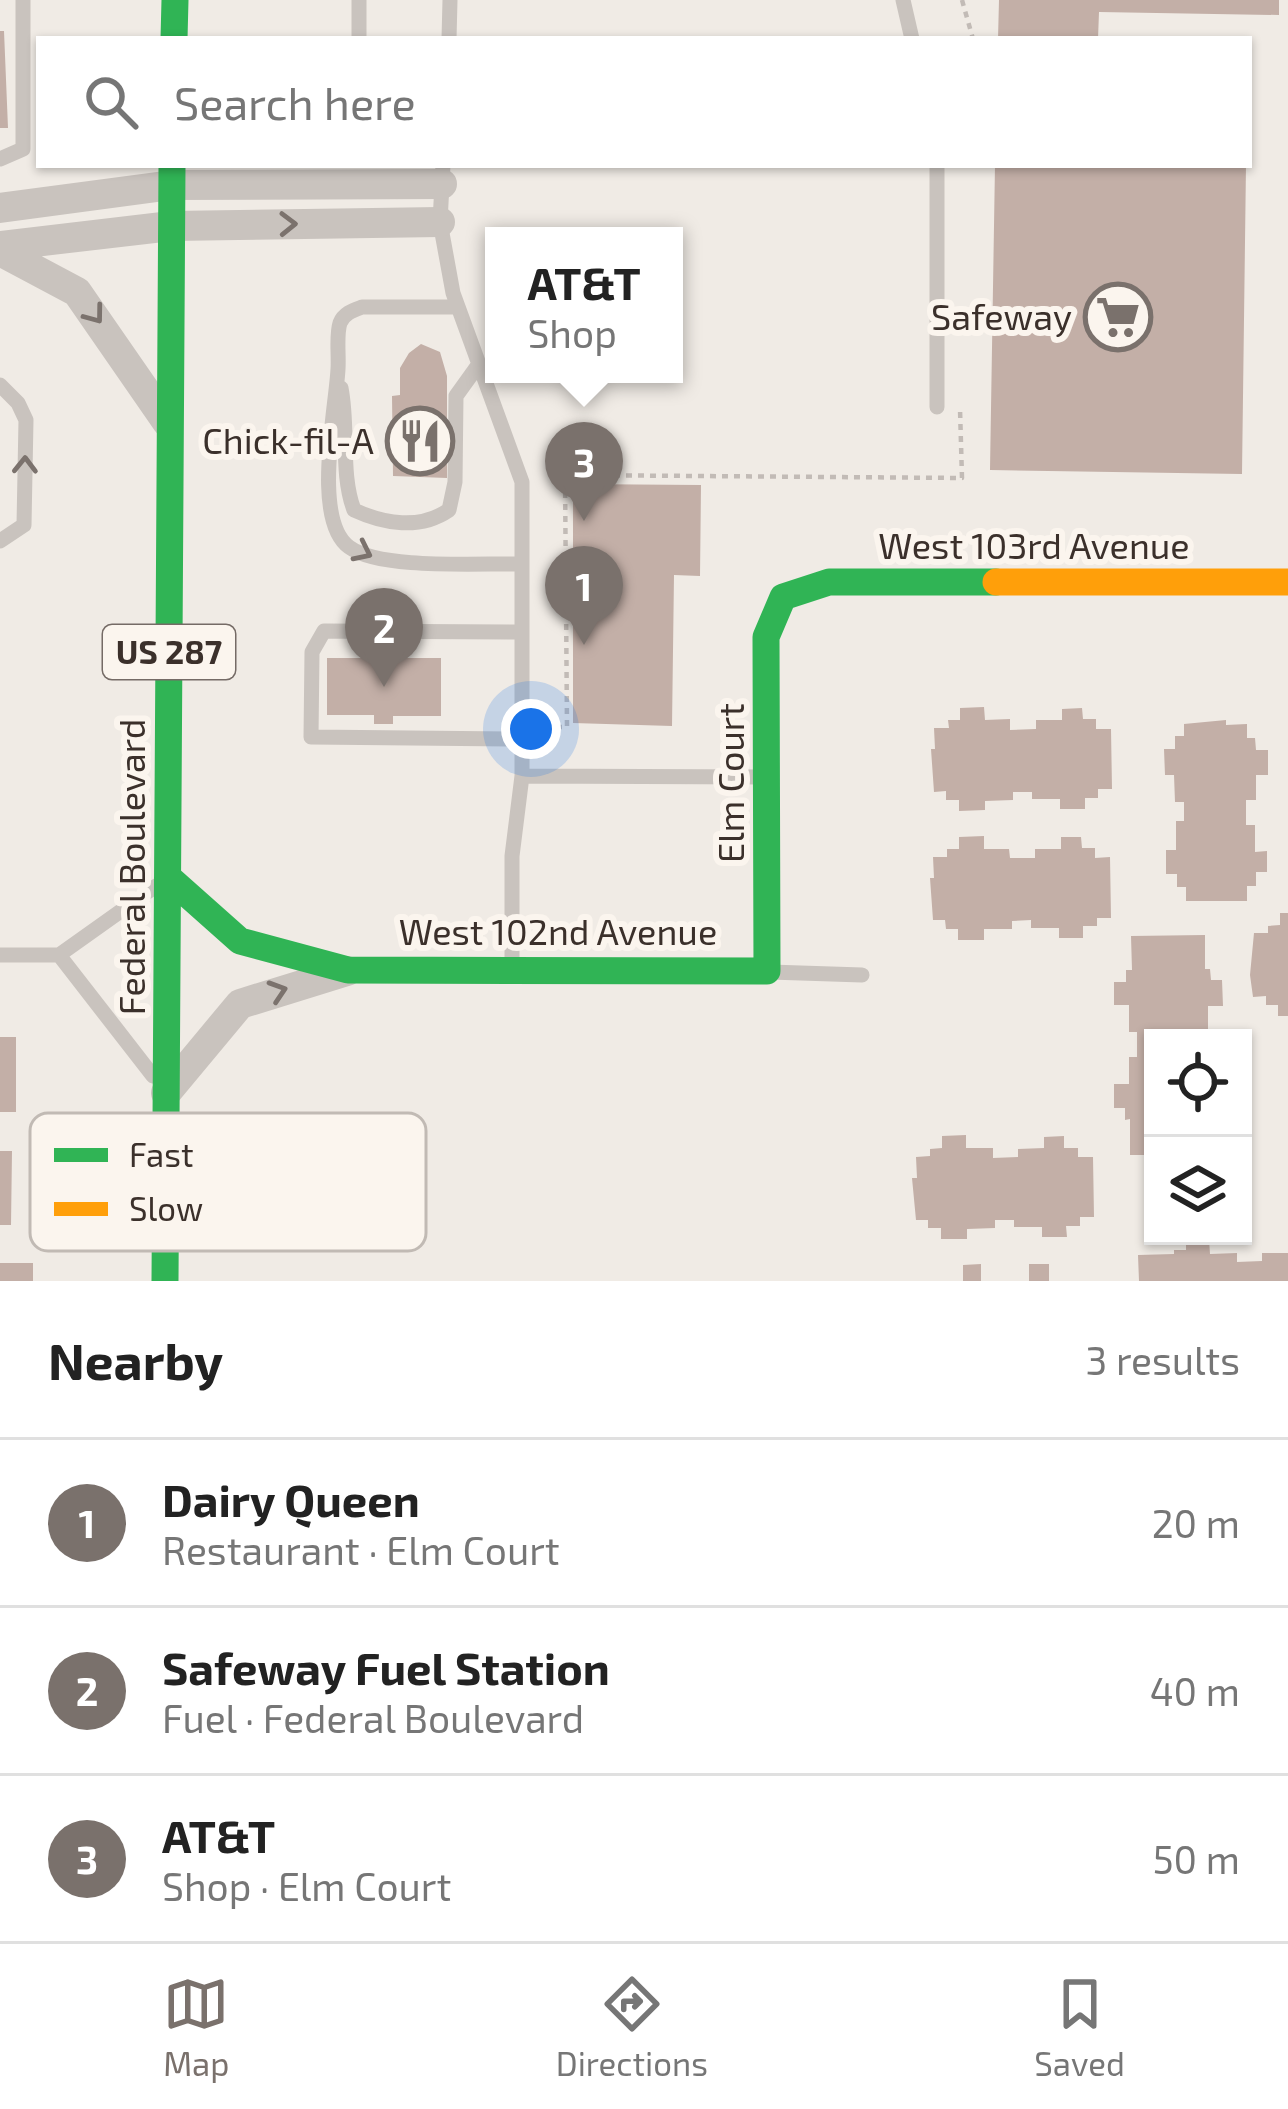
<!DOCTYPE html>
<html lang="en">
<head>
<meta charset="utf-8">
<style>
	body { margin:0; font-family:"Exo 2",sans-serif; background:#f2f2f2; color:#222 }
	.controls { position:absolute; right:36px; bottom:36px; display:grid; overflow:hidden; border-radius:0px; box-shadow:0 3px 9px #0004 }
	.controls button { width:108px; height:108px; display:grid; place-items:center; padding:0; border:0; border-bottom:3px solid #e0e0e0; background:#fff; color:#222; font:60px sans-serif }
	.you { position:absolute; left:531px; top:729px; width:42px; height:42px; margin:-30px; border:9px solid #fff; border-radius:50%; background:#1a73e8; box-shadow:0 0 0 18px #1a73e833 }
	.badge { display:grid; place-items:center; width:78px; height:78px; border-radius:50%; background:#7a716c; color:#fff; font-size:39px; font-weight:700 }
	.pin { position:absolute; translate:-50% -99px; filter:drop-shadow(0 3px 6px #0008) }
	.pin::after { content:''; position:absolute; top:63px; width:42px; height:36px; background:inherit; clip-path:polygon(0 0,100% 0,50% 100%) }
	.popup { position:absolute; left:485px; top:227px; width:198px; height:156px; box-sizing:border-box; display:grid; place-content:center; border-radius:0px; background:#fff; filter:drop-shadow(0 3px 9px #0005); font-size:39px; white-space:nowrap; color:#767676 }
	.popup b { font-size:45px; color:#222 }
	.popup::after { content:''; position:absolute; left:50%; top:100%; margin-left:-24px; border:24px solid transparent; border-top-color:#fff }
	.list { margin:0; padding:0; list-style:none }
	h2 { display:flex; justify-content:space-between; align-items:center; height:156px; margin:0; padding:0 48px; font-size:51px }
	h2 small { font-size:39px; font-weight:400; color:#767676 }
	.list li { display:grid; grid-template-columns:78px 1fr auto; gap:36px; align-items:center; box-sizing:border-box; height:168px; padding:0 48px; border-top:3px solid #e0e0e0 }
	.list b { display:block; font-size:45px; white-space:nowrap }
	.list p { margin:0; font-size:39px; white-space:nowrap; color:#767676 }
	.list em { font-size:39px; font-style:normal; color:#767676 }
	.icon { flex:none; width:66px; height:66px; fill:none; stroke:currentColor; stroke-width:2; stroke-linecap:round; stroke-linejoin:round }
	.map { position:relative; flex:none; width:1288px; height:1281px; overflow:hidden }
	.search { position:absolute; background:#fff; box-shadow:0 3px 9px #0004; left:36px; right:36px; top:36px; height:132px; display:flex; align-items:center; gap:30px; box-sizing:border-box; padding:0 42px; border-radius:0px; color:#767676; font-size:45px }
	.sheet { height:660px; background:#fff }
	nav { display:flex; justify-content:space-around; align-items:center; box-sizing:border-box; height:168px; border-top:3px solid #e0e0e0; background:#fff; font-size:33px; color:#767676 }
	nav a { display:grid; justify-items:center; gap:6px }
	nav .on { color:#7a716c }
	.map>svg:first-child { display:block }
	.building { fill:#c3afa7 }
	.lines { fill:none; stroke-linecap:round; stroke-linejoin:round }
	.path { stroke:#c2bbb6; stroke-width:4.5; stroke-dasharray:6 6; stroke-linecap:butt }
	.lane { stroke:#c9c3be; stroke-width:15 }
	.street { stroke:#c9c3be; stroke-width:30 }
	.fast { stroke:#30b455; stroke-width:27 }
	.slow { stroke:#ff9f0a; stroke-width:27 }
	.oneway { stroke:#7b726d }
	.labels { text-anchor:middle; stroke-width:12; stroke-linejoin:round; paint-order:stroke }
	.shield { fill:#fbf5ee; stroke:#756b66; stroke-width:3 }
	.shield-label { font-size:33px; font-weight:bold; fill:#3b302b }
	.poi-label { font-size:36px; fill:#3b302b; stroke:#fbf5ee; text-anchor:end }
	.street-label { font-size:36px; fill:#3b302b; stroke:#fbf5ee }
	.key { fill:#fbf5ee; stroke:#c1bab4; stroke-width:3 }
	.key-label { font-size:33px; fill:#3b302b }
</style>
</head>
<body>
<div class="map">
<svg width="1288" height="1281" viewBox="0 0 1288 1281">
	<rect width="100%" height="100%" fill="#f0ebe5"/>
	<path class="building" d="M999 0H1279V15L1099 12 1098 39H998Z
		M0 31H4L8 128H0Z
		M995 165H1246L1242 474 990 470Z
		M421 344 440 352 447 376V478L393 476 392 396 400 395V368L409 353Z
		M573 484 701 485 700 576 674 575 672 726 573 723Z
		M327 658H441V716H393V724H374V715H327Z
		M984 707 985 720 1010 719V730L1036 729V720H1062V709L1082 708 1083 719H1096V729H1111L1112 789H1098V798H1085V809H1060V799H1032V792H1013V800L985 801V810L959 811V800H946V791L934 792 931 749H935L934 728H949L948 720H960V708Z
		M1226 720V725L1247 724V738H1255L1256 750H1268V775H1256V800H1246V825H1255V852L1267 851V872H1256V886H1247V901H1186V887H1177V874H1166V850H1176V821H1184V802H1175L1174 775H1165L1164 749H1175V736H1184V724Z
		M984 836V849H1009L1010 858H1035V849H1061V837H1081L1082 848H1095V858L1110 857 1111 918H1097V926H1083V938H1059V928H1031V920L1012 921V929H984V940H958V929H946L945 920H933L930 878H934L933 857H947V849H959V837Z
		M1280 913H1288V1016H1278V1005H1266V996L1253 997 1250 975 1254 933H1268V926L1280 925Z
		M1205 935V969H1210L1211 980H1222L1223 1006H1208V1034H1200V1038H1153V1155H1130V1119L1125 1120V1108H1114V1084H1129V1057H1137V1032H1129V1005H1114V982H1126V970H1132L1131 936Z
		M0 1037H16V1112H0Z
		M966 1135V1148H993V1158L1018 1157V1149L1044 1148V1137L1064 1136V1148H1078V1157H1093L1094 1217H1080V1226H1066L1067 1237H1042V1227H1014V1220H995V1228L967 1229V1239H941V1228H928V1220H916L912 1178H917L916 1157 930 1156V1149L942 1148V1136Z
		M0 1151H12L11 1225H0Z
		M1186 1239H1209L1210 1254 1237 1253V1262L1262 1261V1253H1288V1281H1139L1138 1255 1174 1254V1250H1186Z
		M0 1263H33V1281H0Z
		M981 1264V1281H963V1265Z
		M1029 1264H1049V1281H1029Z"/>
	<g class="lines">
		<path class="path" d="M962 0 973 39
			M544 727H567L565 475 962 478 960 409"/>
		<path class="lane" d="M903 0 912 39
			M359 39V0
			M449 39 450 0
			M0 159 23 149V0
			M443 165 440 222 453 293 522 482V776L512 856V970
			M937 165V407
			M458 307H362C354 310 344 313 340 323 336 335 339 355 338 369 336 409 312 520 349 547 380 570 480 563 521 564
			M0 385 18 403 26 420 24 525 0 541
			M341 388C349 428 340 473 354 510 384 524 420 530 449 510L455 482 456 396 479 364
			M521 632 324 631 312 652 311 737 521 739
			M522 776 765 777
			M0 955H59L156 886
			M59 955 153 1076
			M770 972 862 975"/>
		<path class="street" d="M0 208 172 185 442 184
			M0 246 171 226 440 222
			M0 251 77 292 167 422
			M166 1093 240 1004 347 971"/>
		<path class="fast" d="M174 39 175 0
			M168 877 240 941 348 970 767 971 766 637 783 597 829 582H996
			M165 1281 172 165"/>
		<path class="slow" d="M996 582H1288"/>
	</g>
	<defs><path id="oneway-chevron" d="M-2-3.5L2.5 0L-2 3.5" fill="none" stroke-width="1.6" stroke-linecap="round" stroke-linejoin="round" transform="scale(3)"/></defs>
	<g class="oneway">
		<use href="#oneway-chevron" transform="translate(288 224) rotate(-1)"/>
		<use href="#oneway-chevron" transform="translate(95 315) rotate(53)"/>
		<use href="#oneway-chevron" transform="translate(25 465) rotate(-89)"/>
		<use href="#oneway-chevron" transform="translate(363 552) rotate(26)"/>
		<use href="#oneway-chevron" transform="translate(278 991) rotate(-18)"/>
	</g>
	<defs>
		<symbol id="supermarket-ring" viewBox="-11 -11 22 22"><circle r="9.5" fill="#fbf5ee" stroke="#7a716c" stroke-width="1.5"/><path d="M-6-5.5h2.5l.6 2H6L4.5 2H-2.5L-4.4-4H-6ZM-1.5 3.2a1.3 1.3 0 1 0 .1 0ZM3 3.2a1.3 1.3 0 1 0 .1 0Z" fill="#7a716c"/></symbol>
		<symbol id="restaurant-ring" viewBox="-11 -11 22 22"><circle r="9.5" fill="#fbf5ee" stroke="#7a716c" stroke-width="1.5"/><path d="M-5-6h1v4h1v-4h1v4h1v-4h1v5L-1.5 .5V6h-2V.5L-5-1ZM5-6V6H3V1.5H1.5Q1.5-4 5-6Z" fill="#7a716c"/></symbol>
	</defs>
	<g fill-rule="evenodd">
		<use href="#supermarket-ring" x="1080" y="279" width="76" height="76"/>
		<use href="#restaurant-ring" x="382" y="403" width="76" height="76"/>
	</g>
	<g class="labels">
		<rect class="shield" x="103" y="625" width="132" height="54" rx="9"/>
		<g class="shield-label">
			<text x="169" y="664">US 287</text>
		</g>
		<g class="poi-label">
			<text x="1072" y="330">Safeway</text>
			<text x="374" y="454">Chick-fil-A</text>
		</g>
		<g class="street-label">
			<text x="1034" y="559">West 103rd Avenue</text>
			<text transform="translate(731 783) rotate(-90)" y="13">Elm Court</text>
			<text transform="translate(132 867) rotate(-90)" y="13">Federal Boulevard</text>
			<text x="558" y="945">West 102nd Avenue</text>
		</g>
	</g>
	<rect x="30" y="1113" width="396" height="138" rx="18" class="key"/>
	<rect x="54" y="1148" width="54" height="14" fill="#30b455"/>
	<rect x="54" y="1202" width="54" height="14" fill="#ff9f0a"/>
	<g class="key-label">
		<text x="129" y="1167">Fast</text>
		<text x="129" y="1221">Slow</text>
	</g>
</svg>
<div class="controls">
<button><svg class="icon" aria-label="locate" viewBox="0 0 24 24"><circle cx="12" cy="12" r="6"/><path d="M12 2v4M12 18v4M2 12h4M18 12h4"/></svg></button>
<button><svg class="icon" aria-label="layers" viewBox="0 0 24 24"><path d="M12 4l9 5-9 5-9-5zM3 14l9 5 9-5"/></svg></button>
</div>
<div class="you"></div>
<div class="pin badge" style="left:584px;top:645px">1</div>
<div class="pin badge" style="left:384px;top:687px">2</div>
<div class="pin badge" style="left:584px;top:521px">3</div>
<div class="popup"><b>AT&amp;T</b>Shop</div>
<div class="search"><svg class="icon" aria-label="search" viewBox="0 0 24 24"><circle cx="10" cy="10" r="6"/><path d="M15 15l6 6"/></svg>Search here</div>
</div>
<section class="sheet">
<h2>Nearby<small>3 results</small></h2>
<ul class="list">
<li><span class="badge">1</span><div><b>Dairy Queen</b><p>Restaurant · Elm Court</p></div><em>20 m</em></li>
<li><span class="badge">2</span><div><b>Safeway Fuel Station</b><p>Fuel · Federal Boulevard</p></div><em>40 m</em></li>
<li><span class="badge">3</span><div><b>AT&amp;T</b><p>Shop · Elm Court</p></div><em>50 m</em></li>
</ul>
</section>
<nav>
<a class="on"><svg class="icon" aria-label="map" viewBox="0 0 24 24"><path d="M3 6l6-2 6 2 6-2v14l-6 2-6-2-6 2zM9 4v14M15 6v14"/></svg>Map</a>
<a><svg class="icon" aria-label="directions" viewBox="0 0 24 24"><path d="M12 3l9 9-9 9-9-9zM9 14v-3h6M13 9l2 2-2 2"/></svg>Directions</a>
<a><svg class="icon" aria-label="saved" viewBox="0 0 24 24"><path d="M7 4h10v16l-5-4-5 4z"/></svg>Saved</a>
</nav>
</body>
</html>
